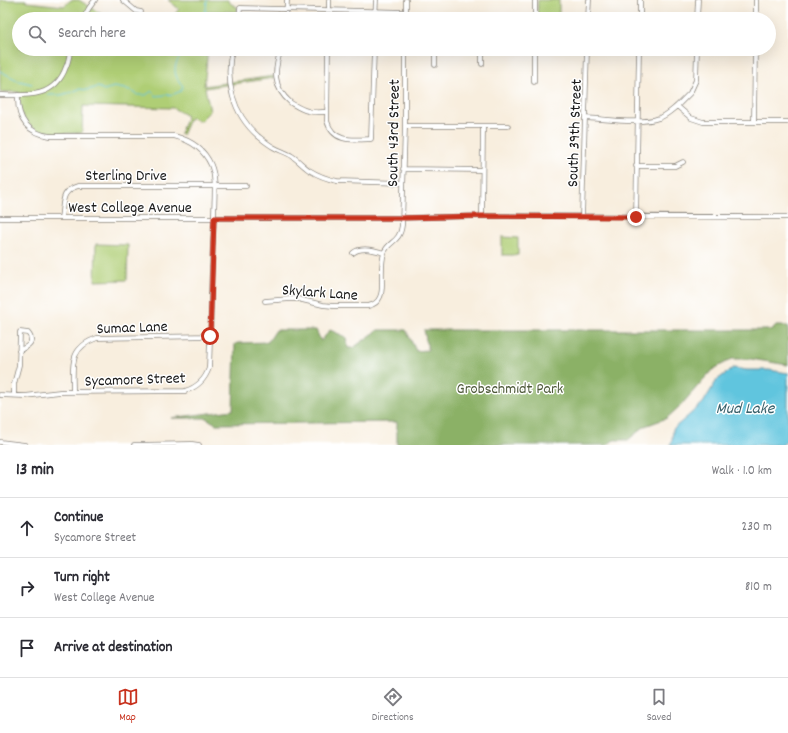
<!DOCTYPE html>
<html lang="en">
<head>
<meta charset="utf-8">
<style>
	body { margin:0; font-family:Dekko,sans-serif; background:#f7f7f7; color:#2b2b33 }
	.stop { position:absolute; width:12px; height:12px; margin:-9px; border:3px solid #c8321e; border-radius:50%; background:#fff }
	.stop.end { background:#c8321e; border-color:#fff; box-shadow:0 1px 4px #0008 }
	.list { margin:0; padding:0; list-style:none }
	h2 { display:flex; justify-content:space-between; align-items:center; height:52px; margin:0; padding:0 16px; font-size:17px }
	h2 small { font-size:13px; font-weight:400; color:#7c7c81 }
	.list li { display:grid; grid-template-columns:26px 1fr auto; gap:12px; align-items:center; box-sizing:border-box; height:60px; padding:0 16px; border-top:1px solid #e1e1e2 }
	.list b { display:block; font-size:15px; white-space:nowrap }
	.list p { margin:0; font-size:13px; white-space:nowrap; color:#7c7c81 }
	.list em { font-size:13px; font-style:normal; color:#7c7c81 }
	.icon { flex:none; width:22px; height:22px; fill:none; stroke:currentColor; stroke-width:2; stroke-linecap:round; stroke-linejoin:round }
	.map { position:relative; flex:none; width:788px; height:445px; overflow:hidden }
	.search { position:absolute; background:#fff; box-shadow:0 4px 16px #0002; left:12px; right:12px; top:12px; height:44px; display:flex; align-items:center; gap:10px; box-sizing:border-box; padding:0 14px; border-radius:22px; color:#7c7c81; font-size:15px }
	.sheet { height:232px; background:#fff }
	nav { display:flex; justify-content:space-around; align-items:center; box-sizing:border-box; height:56px; border-top:1px solid #e1e1e2; background:#fff; font-size:11px; color:#7c7c81 }
	nav a { display:grid; justify-items:center; gap:2px }
	nav .on { color:#c8321e }
	.map>svg:first-child { display:block }
	.green { fill:#afce75; stroke:#667548 }
	.forest { fill:#8bb166; stroke:#546641 }
	.water { fill:#61c5de; stroke:#3e707d }
	.lines { fill:none; stroke-linecap:round; stroke-linejoin:round }
	.stream { stroke:#61c5de; stroke-width:1 }
	.minor-casing { stroke:#8a857d; stroke-width:5.5 }
	.minor { stroke:#fff; stroke-width:4 }
	.route { stroke:#c8321e; stroke-width:5 }
	.labels { text-anchor:middle; stroke-width:3; stroke-linejoin:round; paint-order:stroke }
	.street-label { font-size:16px; fill:#1c1c1c; stroke:#fff }
	.park-label { font-size:16px; fill:#4f5a3b; stroke:#fff }
	.water-label { font-size:17px; font-style:italic; fill:#38606a; stroke:#fff }
</style>
</head>
<body>
<div class="map">
<svg width="788" height="445" viewBox="0 0 788 445">
	<rect width="100%" height="100%" fill="#fff"/>
	<filter id="ink" filterUnits="userSpaceOnUse"><feTurbulence type="fractalNoise" baseFrequency=".025" numOctaves="2"/><feDisplacementMap in="SourceGraphic" scale="8" xChannelSelector="R" yChannelSelector="G"/><feConvolveMatrix kernelMatrix="1 2 1 2 8 2 1 2 1" color-interpolation-filters="sRGB"/></filter>
	<filter id="wash" filterUnits="userSpaceOnUse"><feTurbulence type="fractalNoise" baseFrequency=".012" numOctaves="4" result="noise"/><feDisplacementMap in="SourceGraphic" scale="16" xChannelSelector="R" yChannelSelector="G"/><feGaussianBlur stdDeviation="0.9" result="paint"/><feColorMatrix in="noise" values="0 0 0 0 0 0 0 0 0 0 0 0 0 0 0 0 0 1.4 0 .05"/><feComposite in="paint" operator="in"/></filter>
	<g filter="url(#wash)">
		<rect width="100%" height="100%" fill="#f8eede"/>
		<path class="green" d="M0 0H26V2L64 6 71 0H79L109 19H19V49H208L204 86 274 76V78L205 88 210 111 200 121 190 117 182 135 180 134 187 116 173 108 83 106 82 133C62 133 31 138 22 114 19 107 19 99 19 92H0Z
			M168 0H228L230 3 238 8 237 12 209 11 206 19H171L179 9Z
			M538 0H559V19H537Z
			M502 237 518 238V255H502Z
			M96 244 128 245 127 280 95 281Z"/>
		<path class="forest" d="M776 326H788V365L751 359H732L712 370 682 404 667 418 645 426 628 440H614L607 445H485L483 444 478 445H397V422L216 424 206 418H171L233 410 235 344 238 343 268 342 276 330H316L321 341 330 330 346 337 348 348H353L378 330H406L416 351 428 350 424 330H772Z"/>
		<path class="water" d="M733 368 747 370H769L788 373V440L782 445H670L672 441 673 429 703 403 717 380Z"/>
		<g class="lines">
			<path class="stream" d="M203 19 206 9 207 0
				M0 71 19 81 32 84
				M48 95H61L72 92 79 89 88 90 98 87 104 90 114 87 130 90 138 95H146L152 91 156 96 174 94 181 91 183 86C170 72 174 62 187 49"/>
		</g>
	</g>
	<g filter="url(#ink)">
		<g class="lines">
			<defs>
				<path id="minor" d="M123 0 136 11 141 12
					M83 19 89 8 95 0
					M239 19 240 8 406 12
					M286 19 287 0
					M329 19V0
					M375 19 376 0
					M406 19V0
					M535 19V0
					M588 19 589 0
					M640 19V0
					M697 19 698 0
					M756 19V0
					M232 49C225 81 232 113 258 136 263 140 269 145 275 148 281 151 287 153 292 156 298 160 303 166 309 170 317 175 327 179 337 181L403 183
					M281 49C274 70 272 87 291 103 296 106 302 110 308 111 314 113 321 112 327 112
					M328 49 327 121C333 143 353 140 371 139L374 49
					M435 49V65
					M482 49V64
					M534 82V49
					M0 95C27 96 55 98 66 67 69 61 69 55 71 49
					M677 106 690 93 696 80 697 49
					M585 118C606 119 641 125 659 118 666 116 672 110 677 106L691 118 703 122H788
					M754 121 755 49
					M405 126H508
					M636 166H675L683 162
					M403 169 482 170
					M482 216 483 126
					M582 217 587 49
					M636 217 639 49
					M0 218H401L482 216 788 217
					M61 218C64 203 60 191 78 186H246
					M353 253C361 246 375 250 384 253
					M265 301 290 299H298L323 305 333 306H368C373 305 378 302 380 297 382 293 382 288 382 284 382 274 381 263 384 253 388 241 400 243 402 225L405 126V49
					M73 392C73 367 68 348 97 338L210 336
					M0 395 25 396 60 392 185 391C198 387 205 380 209 368 210 342 211 317 211 292 212 267 213 241 214 216 214 201 217 179 211 165 204 149 190 140 174 136H50C26 133 17 118 18 95
					M14 395V384L19 365 20 332 28 333C36 343 27 346 19 351
					M0 442 25 445
					M134 445 192 444 199 445"/>
			</defs>
			<use href="#minor" class="minor-casing"/>
			<use href="#minor" class="minor"/>
		</g>
	</g>
	<g class="lines" filter="url(#ink)">
		<path class="route" d="M210 336 214 218H401L482 216 636 217"/>
	</g>
	<g class="labels">
		<g class="street-label">
			<text transform="translate(392 133) rotate(-89)" y="6">South 43rd Street</text>
			<text transform="translate(573 133) rotate(-88)" y="6">South 39th Street</text>
			<text x="126" y="180">Sterling Drive</text>
			<text x="130" y="212">West College Avenue</text>
			<text transform="translate(320 291) rotate(4)" y="6">Skylark Lane</text>
			<text transform="translate(132 326) rotate(-2)" y="6">Sumac Lane</text>
			<text transform="translate(135 378) rotate(-2)" y="6">Sycamore Street</text>
		</g>
		<g class="park-label">
			<text x="510" y="393">Grobschmidt Park</text>
		</g>
		<g class="water-label">
			<text x="745" y="413">Mud Lake</text>
		</g>
	</g>
</svg>
<div class="stop" style="left:210px;top:336px"></div>
<div class="stop end" style="left:636px;top:217px"></div>
<div class="search"><svg class="icon" aria-label="search" viewBox="0 0 24 24"><circle cx="10" cy="10" r="6"/><path d="M15 15l6 6"/></svg>Search here</div>
</div>
<section class="sheet">
<h2>13 min<small>Walk · 1.0 km</small></h2>
<ul class="list">
<li><svg class="icon" aria-label="ahead" viewBox="0 0 24 24"><path d="M12 20V5M6 11l6-6 6 6"/></svg><div><b>Continue</b><p>Sycamore Street</p></div><em>230 m</em></li>
<li><svg class="icon" aria-label="right" viewBox="0 0 24 24"><path d="M7 20v-9h11M14 6l5 5-5 5"/></svg><div><b>Turn right</b><p>West College Avenue</p></div><em>810 m</em></li>
<li><svg class="icon" aria-label="arrive" viewBox="0 0 24 24"><path d="M6 21V4h12l-3 4 3 4H6"/></svg><div><b>Arrive at destination</b></div></li>
</ul>
</section>
<nav>
<a class="on"><svg class="icon" aria-label="map" viewBox="0 0 24 24"><path d="M3 6l6-2 6 2 6-2v14l-6 2-6-2-6 2zM9 4v14M15 6v14"/></svg>Map</a>
<a><svg class="icon" aria-label="directions" viewBox="0 0 24 24"><path d="M12 3l9 9-9 9-9-9zM9 14v-3h6M13 9l2 2-2 2"/></svg>Directions</a>
<a><svg class="icon" aria-label="saved" viewBox="0 0 24 24"><path d="M7 4h10v16l-5-4-5 4z"/></svg>Saved</a>
</nav>
</body>
</html>
